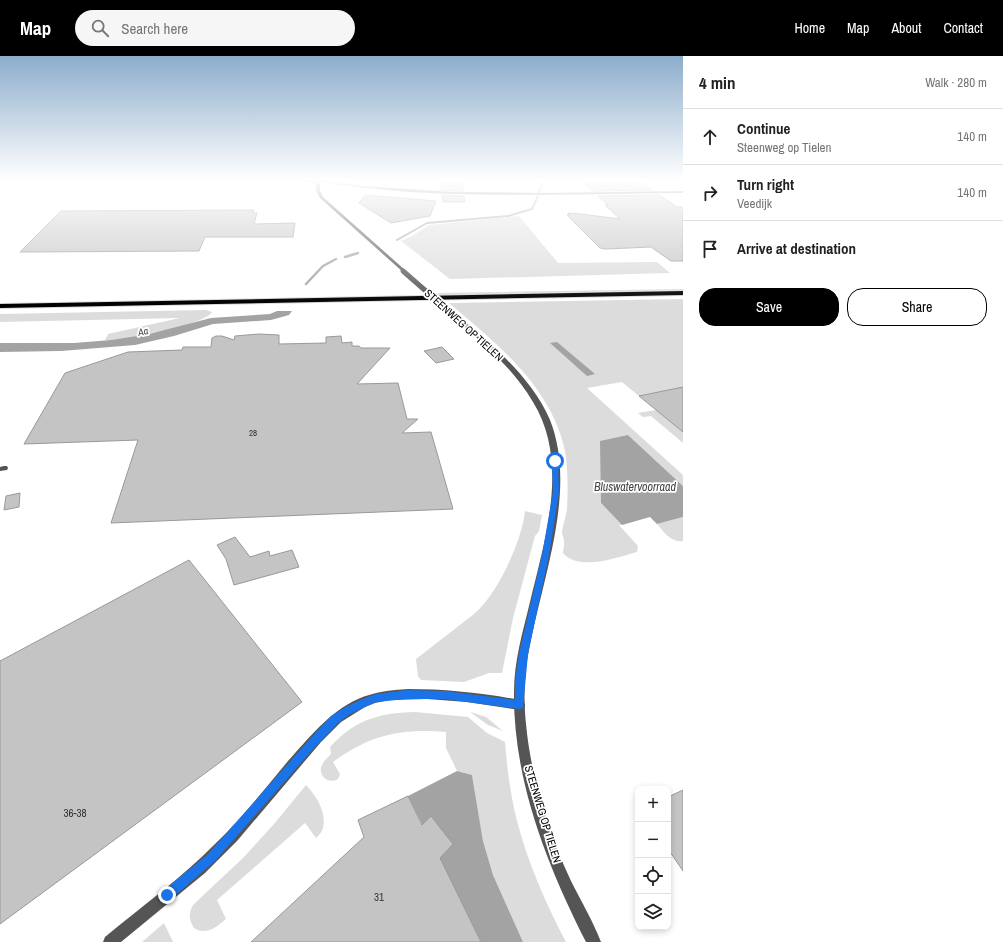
<!DOCTYPE html>
<html lang="en">
<head>
<meta charset="utf-8">
<style>
	body { margin:0; font-family:"Archivo Narrow",sans-serif; background:#f6f6f6; color:#222 }
	.controls { position:absolute; right:12px; bottom:12px; display:grid; overflow:hidden; border-radius:8px; box-shadow:0 2px 6px #0003 }
	.controls button { width:36px; height:36px; display:grid; place-items:center; padding:0; border:0; border-bottom:1px solid #e0e0e0; background:#fff; color:#222; font:20px sans-serif }
	.stop { position:absolute; width:12px; height:12px; margin:-9px; border:3px solid #1a73e8; border-radius:50%; background:#fff }
	.stop.end { background:#1a73e8; border-color:#fff; box-shadow:0 1px 4px #0008 }
	.list { margin:0; padding:0; list-style:none }
	h2 { display:flex; justify-content:space-between; align-items:center; height:52px; margin:0; padding:0 16px; font-size:17px }
	h2 small { font-size:13px; font-weight:400; color:#767676 }
	.list li { display:grid; grid-template-columns:26px 1fr auto; gap:12px; align-items:center; box-sizing:border-box; height:56px; padding:0 16px; border-top:1px solid #e0e0e0 }
	.list b { display:block; font-size:15px; white-space:nowrap }
	.list p { margin:0; font-size:13px; white-space:nowrap; color:#767676 }
	.list em { font-size:13px; font-style:normal; color:#767676 }
	.actions { display:flex; gap:8px; padding:12px 16px }
	.actions a { flex:1; padding:9px 0; border:1px solid #000; border-radius:16px; text-align:center; font-size:14px; color:#000 }
	.actions .main { background:#000; color:#fff }
	.icon { flex:none; width:22px; height:22px; fill:none; stroke:currentColor; stroke-width:2; stroke-linecap:round; stroke-linejoin:round }
	.map { position:relative; flex:none; width:683px; height:886px; overflow:hidden }
	header { display:flex; align-items:center; gap:24px; box-sizing:border-box; height:56px; padding:0 20px; background:#000; color:#fff }
	header strong { font-size:19px }
	nav { display:flex; gap:22px; margin-inline-start:auto; font-size:14px }
	.search { width:280px; height:36px; background:#f6f6f6; display:flex; align-items:center; gap:10px; box-sizing:border-box; padding:0 14px; border-radius:22px; color:#767676; font-size:15px }
	main { display:flex }
	aside { flex:1; background:#fff }
	.map>svg:first-child { display:block }
	.green { fill:#dcdcdc }
	.water { fill:#a3a3a3 }
	.lines { fill:none; stroke-linecap:round; stroke-linejoin:round }
	.stream-far1 { stroke:#a3a3a3; stroke-width:2 }
	.stream { stroke:#a3a3a3; stroke-width:2.5 }
	.building { fill:#c4c4c4; stroke:#999 }
	.motorway-casing { stroke:#dbdbdb; stroke-width:2 }
	.minor { fill:#555; fill-rule:evenodd }
	.tertiary { fill:#555; fill-rule:evenodd }
	.motorway { fill:#000; fill-rule:evenodd }
	.tertiary-bridge { stroke:#555; stroke-width:5 }
	.route { fill:#1a73e8 }
	.labels { text-anchor:middle; stroke-width:3.5; stroke-linejoin:round; paint-order:stroke }
	.number-label { font-size:9px; fill:#313131 }
	.far-water-label { font-size:10px; font-style:italic; fill:#444; stroke:#fff }
	.street-label { font-size:11px; fill:#000; stroke:#fff }
	.near-number-label { font-size:11px; fill:#313131 }
	.water-label { font-size:12px; font-style:italic; fill:#444; stroke:#fff }
</style>
</head>
<body>
<header>
<strong>Map</strong>
<div class="search"><svg class="icon" aria-label="search" viewBox="0 0 24 24"><circle cx="10" cy="10" r="6"/><path d="M15 15l6 6"/></svg>Search here</div>
<nav><a>Home</a><a>Map</a><a>About</a><a>Contact</a></nav>
</header>
<main>
<div class="map">
<svg width="683" height="886" viewBox="0 0 683 886">
	<rect width="100%" height="100%" fill="#fff"/>
	<path class="green" d="M519 160 558 207 657 206 670 217 450 223 401 185 412 180 429 169Z
		M683 233V234L439 239 437 237Z
		M683 243V331L639 340 622 326 587 332 683 419V430L628 379 601 447 622 469H619L638 490 637 496C618 501 579 516 563 497 563 493 565 489 564 485 564 481 562 480 562 476 563 468 566 461 567 453 568 435 568 413 565 395 551 330 497 288 449 247Z
		M206 254 212 256C205 269 128 282 111 284H105L108 278 180 262 0 266V258Z
		M656 354 683 376V387L651 360 643 361 638 357Z
		M525 455 542 459 539 475 535 480 513 562 502 617H489L464 626 421 624 418 620 416 603 474 558C497 539 522 485 525 455Z
		M683 461V485C671 487 664 476 657 468Z
		M415 656 468 661 487 677 505 686C507 711 510 736 516 761 527 805 545 846 566 886H523L493 819 483 785 472 719 457 715 446 692V676C400 672 370 679 333 706L340 718 338 723C330 728 319 722 321 711 323 706 327 702 331 698L330 691C355 664 378 657 415 656Z
		M470 656 486 661 503 675 488 669Z
		M306 729C316 739 327 757 323 772 322 776 319 779 316 782L305 767 217 844 226 863C216 871 207 880 194 872 189 864 188 858 193 849L245 800 274 768Z
		M164 867 173 886H142Z"/>
	<path class="water" d="M277 255H292L289 259 271 264 213 268 174 280 135 289 61 295 0 296V287H74L111 284 149 278 211 262 270 258Z
		M557 286 595 318 587 320 550 287Z
		M628 379 683 430V461L657 468 650 461 622 469 601 447 600 385Z
		M457 715 472 719 483 785 493 819 523 886H481L408 740Z"/>
	<g class="lines">
		<path class="stream-far1" d="M539 136 543 127 541 124
			M397 184 427 167 508 160 532 153 538 140"/>
		<path class="stream" d="M345 201 358 197
			M306 228 323 210 336 203"/>
	</g>
	<path class="building" d="M440 124H462L463 135 441 134Z
		M580 124H638L652 134 592 135Z
		M365 139 436 145 430 160 391 167 359 147Z
		M442 139 464 140 465 146H443Z
		M659 139 677 151H683V205H671L651 191 606 193 600 192 567 159H569L568 157 581 158 620 163 605 149H608L598 140Z
		M254 154 253 157H257L254 168 295 167 293 181H205L199 195 20 196 61 155Z
		M259 278 279 279V288L326 287V281L341 280 342 287 352 286V290H359L361 292H390L357 328 398 327 407 363H418L402 377 431 376 453 453 111 467 138 384 24 388 65 317 128 296 182 294 183 291H211L212 282 216 280H222L234 284 235 280Z
		M442 291 454 303 436 307 424 295Z
		M683 331V376L639 340Z
		M20 437 19 451 4 454 6 440Z
		M235 481 250 501 269 495 270 500 292 494 299 511 234 529 226 503 217 489Z
		M189 504 302 646 0 868V605Z
		M683 734V815L668 793V741Z
		M408 740 422 769 431 760 453 788 440 802 481 886H251L364 781 358 764Z"/>
	<g class="lines">
		<defs>
			<path id="motorway" d="M683 235V239L0 252V248Z"/>
		</defs>
		<use href="#motorway" class="motorway-casing"/>
		<path class="minor" d="M298 124H306L319 127 317 128Z
			M4 410H7L8 412 7 414 0 415V411Z
			M408 633C446 633 483 637 520 644L524 645 525 649 524 653 520 654 467 646 427 643 390 644 375 647 365 651 341 666 321 686 237 785 205 817 121 886H103L105 881C142 850 182 822 216 787 242 762 265 733 288 705 309 682 329 656 358 643 374 636 390 634 408 633Z"/>
		<path class="tertiary" d="M316 124 363 130 454 136 546 137 683 135V137C592 138 501 141 410 136 380 134 350 130 320 126V134L323 141 405 214V215L403 216 320 142 316 134Z
			M457 263C465 263 492 289 499 296 519 315 539 338 550 364 580 440 536 536 526 613 524 631 524 649 526 668 531 721 548 776 571 825 581 845 593 865 601 886H586C547 809 513 724 514 636 514 605 523 575 530 546 545 483 570 406 533 346 514 314 486 289 457 265Z"/>
		<use href="#motorway" class="motorway"/>
		<path class="tertiary-bridge" d="M403 215 459 264"/>
	</g>
	<linearGradient id="sky" x2="0" y2="1"><stop stop-color="#8cadcc"/><stop offset="0.5" stop-color="#fff"/><stop offset="1" stop-color="#fff" stop-opacity="0"/></linearGradient>
	<rect width="683" height="248" fill="url(#sky)"/>
	<path class="route" d="M552 404 558 405 559 436 549 499 528 598 523 652 520 653 444 643H407L376 646 350 658 338 667 314 692 215 805 171 843 167 845 163 843 162 839 163 835 208 798 308 685 331 660 344 652 360 644 376 638 407 634 444 635 515 644V625L519 598 542 499 553 436Z"/>
	<g class="labels">
		<g class="number-label">
			<text x="253" y="380">28</text>
		</g>
		<g class="far-water-label">
			<text transform="translate(143 275) rotate(-11)" y="4">Aa</text>
		</g>
		<g class="street-label">
			<text transform="translate(464 269) rotate(42)" y="4">STEENWEG OP TIELEN</text>
			<text transform="translate(543 758) rotate(73)" y="4">STEENWEG OP TIELEN</text>
		</g>
		<g class="near-number-label">
			<text x="75" y="761">36-38</text>
			<text x="379" y="845">31</text>
		</g>
		<g class="water-label">
			<text x="635" y="435">Bluswatervoorraad</text>
		</g>
	</g>
</svg>
<div class="controls">
<button>+</button>
<button>−</button>
<button><svg class="icon" aria-label="locate" viewBox="0 0 24 24"><circle cx="12" cy="12" r="6"/><path d="M12 2v4M12 18v4M2 12h4M18 12h4"/></svg></button>
<button><svg class="icon" aria-label="layers" viewBox="0 0 24 24"><path d="M12 4l9 5-9 5-9-5zM3 14l9 5 9-5"/></svg></button>
</div>
<div class="stop" style="left:555px;top:405px"></div>
<div class="stop end" style="left:167px;top:839px"></div>
</div>
<aside>
<h2>4 min<small>Walk · 280 m</small></h2>
<ul class="list">
<li><svg class="icon" aria-label="ahead" viewBox="0 0 24 24"><path d="M12 20V5M6 11l6-6 6 6"/></svg><div><b>Continue</b><p>Steenweg op Tielen</p></div><em>140 m</em></li>
<li><svg class="icon" aria-label="right" viewBox="0 0 24 24"><path d="M7 20v-9h11M14 6l5 5-5 5"/></svg><div><b>Turn right</b><p>Veedijk</p></div><em>140 m</em></li>
<li><svg class="icon" aria-label="arrive" viewBox="0 0 24 24"><path d="M6 21V4h12l-3 4 3 4H6"/></svg><div><b>Arrive at destination</b></div></li>
</ul>
<div class="actions"><a class="main">Save</a><a>Share</a></div>
</aside>
</main>
</body>
</html>
